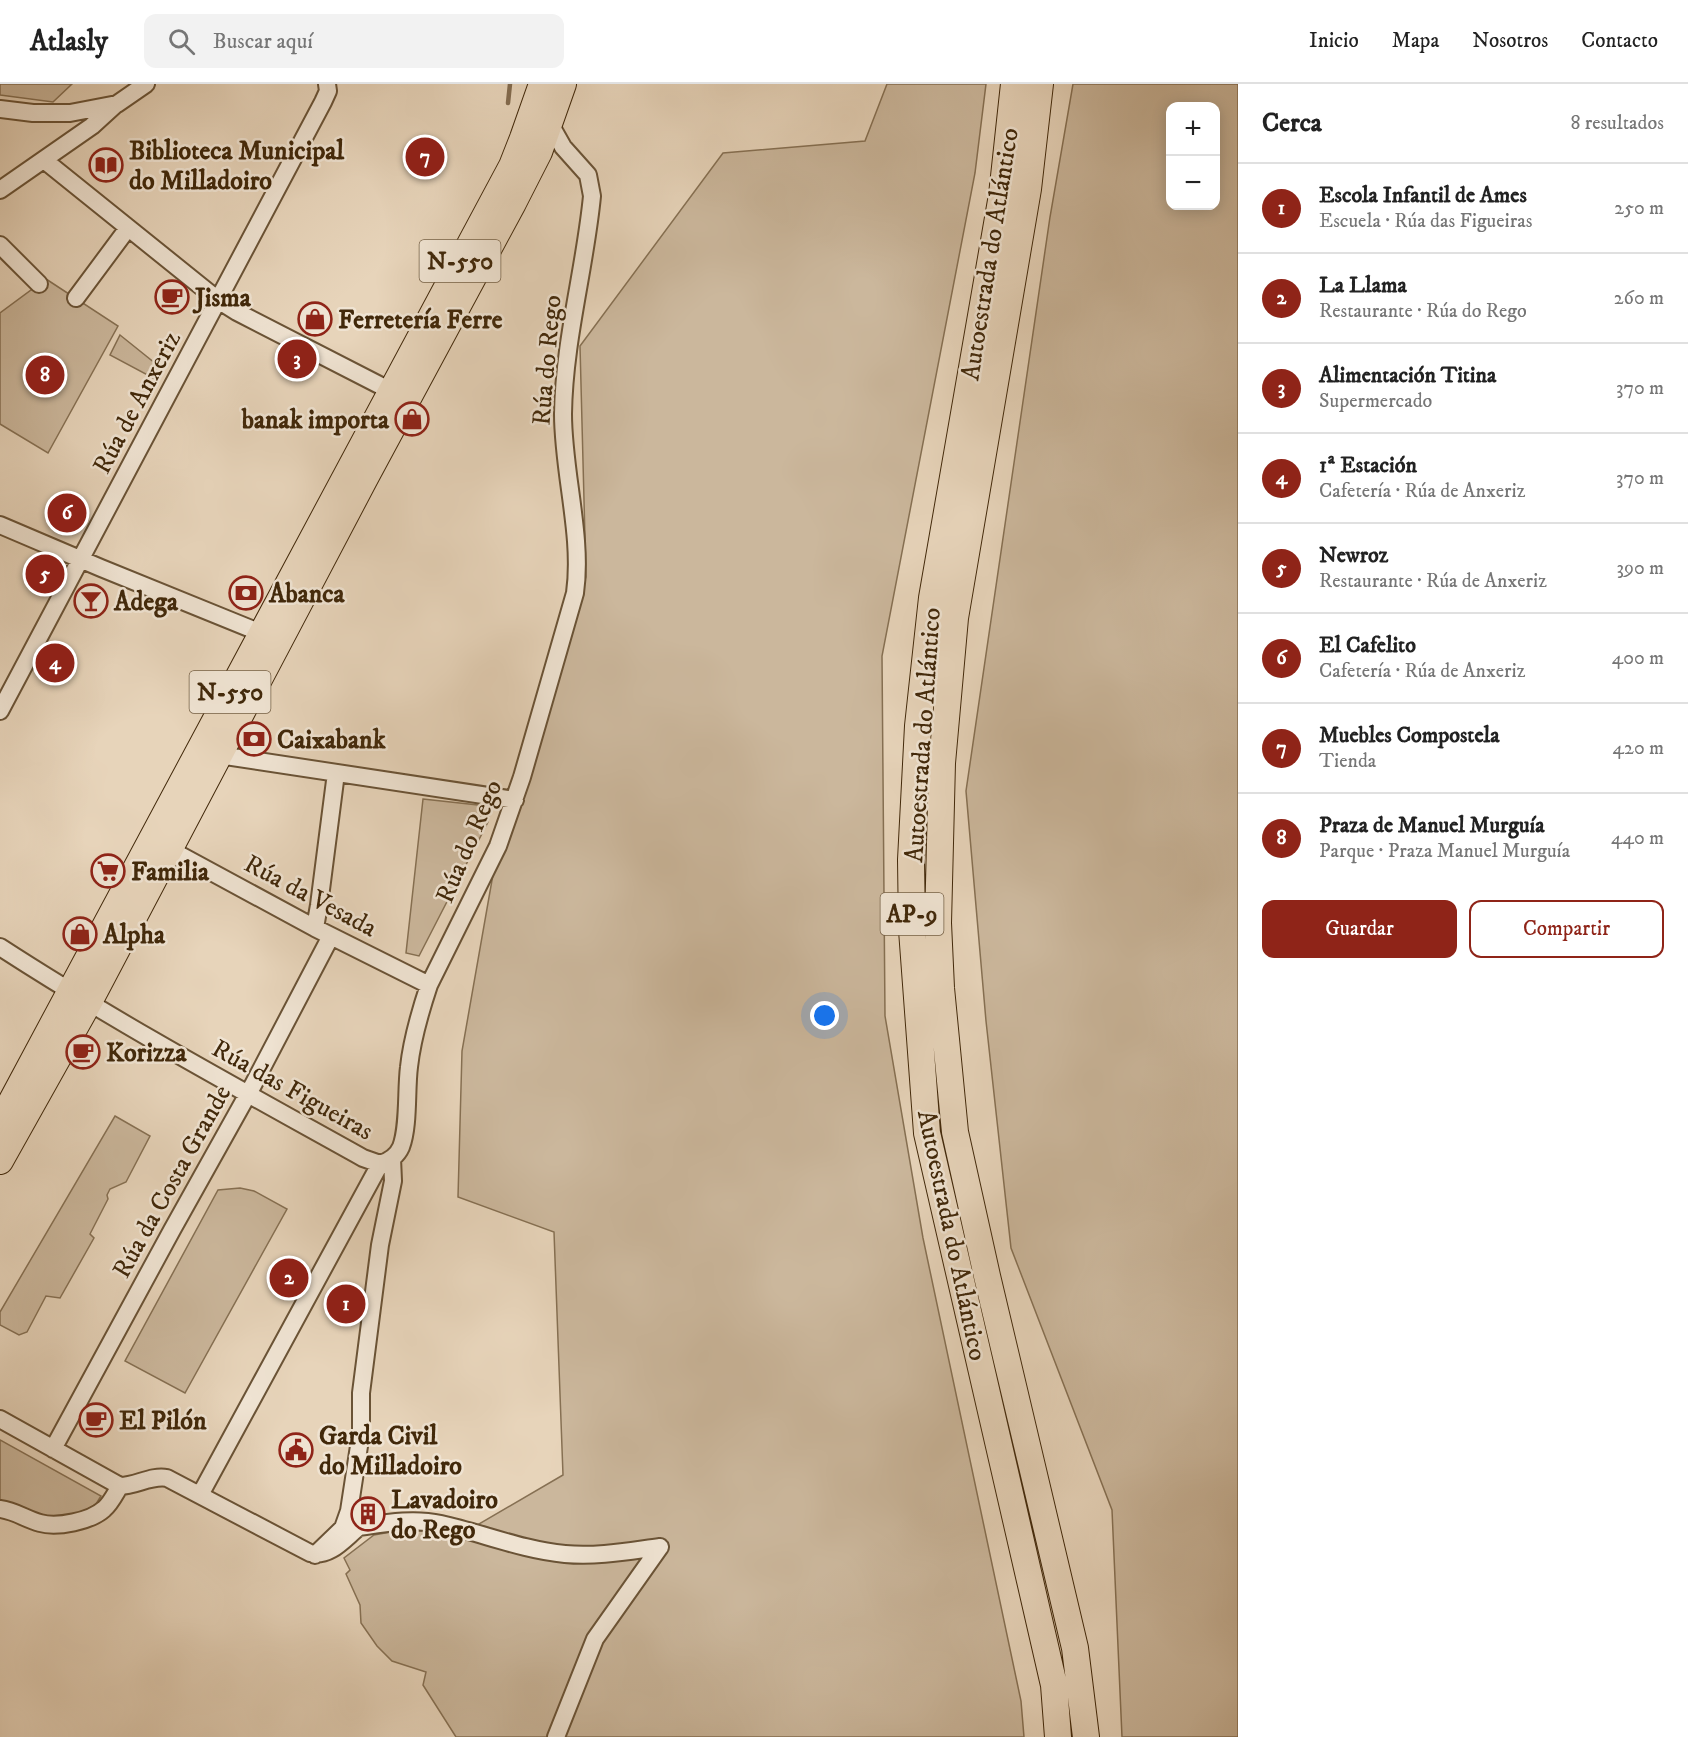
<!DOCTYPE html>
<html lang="es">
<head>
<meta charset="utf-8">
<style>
	body { margin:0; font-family:"IM FELL DW Pica",serif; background:#f2f2f2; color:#222 }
	.controls { position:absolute; right:18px; top:18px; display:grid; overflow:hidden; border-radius:12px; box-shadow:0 3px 15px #0003 }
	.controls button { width:54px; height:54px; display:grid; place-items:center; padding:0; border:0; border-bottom:2px solid #e0e0e0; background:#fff; color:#222; font:30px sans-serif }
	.you { position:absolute; left:825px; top:932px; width:21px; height:21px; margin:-15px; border:4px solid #fff; border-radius:50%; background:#1a73e8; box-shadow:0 0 0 9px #1a73e833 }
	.badge { display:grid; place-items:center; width:39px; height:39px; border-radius:50%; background:#8f2418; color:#fff; font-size:20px; font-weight:700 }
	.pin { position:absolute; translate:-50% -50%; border:3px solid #fff; box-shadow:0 2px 6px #0006 }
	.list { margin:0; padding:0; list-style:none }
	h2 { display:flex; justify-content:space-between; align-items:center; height:78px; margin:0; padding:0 24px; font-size:26px }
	h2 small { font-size:20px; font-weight:400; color:#767676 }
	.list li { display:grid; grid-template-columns:39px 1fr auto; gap:18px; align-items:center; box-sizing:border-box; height:90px; padding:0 24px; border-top:2px solid #e0e0e0 }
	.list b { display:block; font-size:22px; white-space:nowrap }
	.list p { margin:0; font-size:20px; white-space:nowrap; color:#767676 }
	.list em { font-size:20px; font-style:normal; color:#767676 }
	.actions { display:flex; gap:12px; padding:18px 24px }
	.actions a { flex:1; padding:14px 0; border:2px solid #8f2418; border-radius:12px; text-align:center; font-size:21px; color:#8f2418 }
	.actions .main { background:#8f2418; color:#fff }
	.icon { flex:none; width:33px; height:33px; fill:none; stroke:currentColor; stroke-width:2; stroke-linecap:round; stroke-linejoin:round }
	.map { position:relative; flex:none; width:1238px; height:1653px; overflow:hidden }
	header { display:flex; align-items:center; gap:36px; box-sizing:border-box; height:84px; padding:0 30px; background:#fff; border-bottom:2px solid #e0e0e0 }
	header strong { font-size:28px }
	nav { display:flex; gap:33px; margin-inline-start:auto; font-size:21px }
	.search { width:420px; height:54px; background:#f2f2f2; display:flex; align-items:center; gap:15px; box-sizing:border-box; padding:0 21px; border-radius:12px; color:#767676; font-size:22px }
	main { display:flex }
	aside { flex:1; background:#fff }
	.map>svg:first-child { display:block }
	.green { fill:#cbb79c; stroke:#867053; stroke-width:1.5; fill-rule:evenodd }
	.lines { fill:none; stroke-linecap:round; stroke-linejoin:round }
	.stream { stroke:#836c50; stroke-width:4.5 }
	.minor-casing { stroke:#6a5336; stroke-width:20 }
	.highway-casing { stroke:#41280a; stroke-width:28 }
	.minor { stroke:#efe3d2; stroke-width:16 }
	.highway { stroke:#e7d4ba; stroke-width:26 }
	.labels { text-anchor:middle; stroke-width:5; stroke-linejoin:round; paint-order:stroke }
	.shield { fill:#efe3d2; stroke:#756046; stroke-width:1.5 }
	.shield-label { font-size:24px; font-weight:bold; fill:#41280a }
	.poi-label { font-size:26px; font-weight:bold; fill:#41280a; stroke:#efe3d2; text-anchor:start }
	.street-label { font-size:26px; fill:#41280a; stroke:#efe3d2 }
</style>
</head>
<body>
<header>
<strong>Atlasly</strong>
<div class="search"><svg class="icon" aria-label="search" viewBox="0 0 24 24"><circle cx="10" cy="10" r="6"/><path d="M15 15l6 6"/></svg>Buscar aquí</div>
<nav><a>Inicio</a><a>Mapa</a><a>Nosotros</a><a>Contacto</a></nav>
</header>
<main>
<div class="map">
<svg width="1238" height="1653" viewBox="0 0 1238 1653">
	<rect width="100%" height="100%" fill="#e7d4ba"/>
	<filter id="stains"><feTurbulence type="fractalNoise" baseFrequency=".00333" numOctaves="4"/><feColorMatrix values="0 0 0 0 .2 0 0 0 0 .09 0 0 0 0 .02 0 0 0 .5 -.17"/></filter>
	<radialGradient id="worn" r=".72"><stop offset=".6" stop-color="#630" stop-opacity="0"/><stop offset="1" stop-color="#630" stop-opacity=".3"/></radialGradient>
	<path class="green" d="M0 0H72L53 18 0 11Z
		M887 0H986L975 89 882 572 885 932 923 1154 1021 1617 1024 1653H456L423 1601 426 1588 392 1577 377 1562 361 1539 360 1521 346 1490 350 1486 344 1474 374 1451 402 1446 428 1447 455 1454 563 1391 554 1148 458 1113 462 967 498 762 586 493 580 262 723 69 865 57Z
		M1073 0H1238V1653H1122L1112 1426 1011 1164 986 937 966 707 1050 133ZM1170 22H1216V122H1170Z
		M46 195 118 242 48 369 0 340V229Z
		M120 251 161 284 155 295 110 271Z
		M423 715 487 722 490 729 488 738 419 872 406 869Z
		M115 1032 150 1052 126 1098 110 1105 107 1111 108 1115 90 1150 94 1154 60 1214 46 1212 27 1248 19 1251 0 1241V1228Z
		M240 1104 254 1107 287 1125 185 1309 125 1277 218 1106Z
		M0 1356 101 1412 96 1420 78 1431 54 1434 27 1426 0 1420Z"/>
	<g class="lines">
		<path class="stream" d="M508 19 510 0"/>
		<defs>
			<path id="minor" d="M0 25 33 29H70L117 20 146 0
				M44 76 218 216 237 228 391 307
				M0 106 92 42 115 21
				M0 161 39 200
				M76 214 128 144
				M0 441 101 484 261 549
				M0 627 323 18 328 7 327 0
				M219 671 515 716
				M169 765 315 844 429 901
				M315 844 319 821 336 689
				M0 863C117 939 241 1006 363 1074L380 1080
				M0 1335 120 1402C136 1402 151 1391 167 1394L310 1469C330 1474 345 1454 359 1443
				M53 1365 172 1146 253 1001 331 852
				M200 1411 380 1080C390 1077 397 1072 401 1063 409 1042 406 1006 409 983 412 955 420 928 429 901L498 762 522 693 575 509C583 452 563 389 563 330 564 256 585 185 592 112L588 91 563 63 550 40
				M0 1425C15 1427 26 1435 40 1439 57 1444 91 1437 104 1425 111 1419 115 1410 120 1402
				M359 1443C386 1439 413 1434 441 1440 482 1449 522 1466 565 1470 597 1473 629 1467 660 1463
				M315 1471 343 1444 349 1427 361 1349V1309L380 1161 393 1097 392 1074
				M556 1653 595 1555 660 1463"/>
			<path id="highway" d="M1014 0 1002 111 932 514 918 642 911 776 912 846 927 1049 1054 1601 1058 1653
				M1040 0 1028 105 955 534 942 679 938 839 941 904 955 1048 987 1192 1075 1564 1086 1653
				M0 1039C173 721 340 400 512 82L523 54 542 0
				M0 1077 89 918 365 394 513 119 539 68 563 0"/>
		</defs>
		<use href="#minor" class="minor-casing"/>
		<use href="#highway" class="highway-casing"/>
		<use href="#minor" class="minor"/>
		<use href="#highway" class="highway"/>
	</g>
	<defs>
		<symbol id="library-ring" viewBox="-11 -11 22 22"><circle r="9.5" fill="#efe3d2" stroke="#8f2418" stroke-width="1.5"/><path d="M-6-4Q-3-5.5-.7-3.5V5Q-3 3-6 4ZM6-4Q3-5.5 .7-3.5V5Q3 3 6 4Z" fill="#8f2418"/></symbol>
		<symbol id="cafe-ring" viewBox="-11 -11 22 22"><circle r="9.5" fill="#efe3d2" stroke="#8f2418" stroke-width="1.5"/><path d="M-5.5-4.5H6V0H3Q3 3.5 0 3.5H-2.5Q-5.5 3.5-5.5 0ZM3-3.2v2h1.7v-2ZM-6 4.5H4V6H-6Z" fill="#8f2418"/></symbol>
		<symbol id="shop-ring" viewBox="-11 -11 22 22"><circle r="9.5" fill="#efe3d2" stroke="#8f2418" stroke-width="1.5"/><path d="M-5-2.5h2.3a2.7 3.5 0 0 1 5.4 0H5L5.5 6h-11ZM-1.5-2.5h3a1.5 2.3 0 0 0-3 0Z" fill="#8f2418"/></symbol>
		<symbol id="bank-ring" viewBox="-11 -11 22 22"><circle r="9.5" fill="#efe3d2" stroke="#8f2418" stroke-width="1.5"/><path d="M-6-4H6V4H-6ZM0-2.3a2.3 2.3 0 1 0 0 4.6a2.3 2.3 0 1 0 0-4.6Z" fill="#8f2418"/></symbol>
		<symbol id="bar-ring" viewBox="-11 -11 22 22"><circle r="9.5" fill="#efe3d2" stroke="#8f2418" stroke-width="1.5"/><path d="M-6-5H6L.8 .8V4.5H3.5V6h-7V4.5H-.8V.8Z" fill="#8f2418"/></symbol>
		<symbol id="supermarket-ring" viewBox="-11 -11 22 22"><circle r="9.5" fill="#efe3d2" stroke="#8f2418" stroke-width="1.5"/><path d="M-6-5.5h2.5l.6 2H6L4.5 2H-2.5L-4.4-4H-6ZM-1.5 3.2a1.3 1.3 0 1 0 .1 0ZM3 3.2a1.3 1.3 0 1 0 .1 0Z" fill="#8f2418"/></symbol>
		<symbol id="civic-ring" viewBox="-11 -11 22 22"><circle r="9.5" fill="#efe3d2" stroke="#8f2418" stroke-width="1.5"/><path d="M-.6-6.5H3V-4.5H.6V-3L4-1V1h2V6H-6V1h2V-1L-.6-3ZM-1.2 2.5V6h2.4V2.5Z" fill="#8f2418"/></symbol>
		<symbol id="building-ring" viewBox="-11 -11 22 22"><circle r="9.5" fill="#efe3d2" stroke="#8f2418" stroke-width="1.5"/><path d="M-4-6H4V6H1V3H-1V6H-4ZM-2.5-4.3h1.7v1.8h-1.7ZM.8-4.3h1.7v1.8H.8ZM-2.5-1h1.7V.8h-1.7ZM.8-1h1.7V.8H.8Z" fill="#8f2418"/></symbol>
	</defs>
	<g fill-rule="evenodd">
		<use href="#library-ring" x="87" y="62" width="38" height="38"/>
		<use href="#cafe-ring" x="153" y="194" width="38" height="38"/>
		<use href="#shop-ring" x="296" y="216" width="38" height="38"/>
		<use href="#shop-ring" x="393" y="316" width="38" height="38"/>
		<use href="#bank-ring" x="227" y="490" width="38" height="38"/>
		<use href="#bar-ring" x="72" y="498" width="38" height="38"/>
		<use href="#bank-ring" x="235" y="636" width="38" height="38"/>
		<use href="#supermarket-ring" x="89" y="768" width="38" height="38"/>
		<use href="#shop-ring" x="61" y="831" width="38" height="38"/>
		<use href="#cafe-ring" x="64" y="949" width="38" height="38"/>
		<use href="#cafe-ring" x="77" y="1317" width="38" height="38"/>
		<use href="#civic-ring" x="277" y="1347" width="38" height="38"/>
		<use href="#building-ring" x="349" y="1411" width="38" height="38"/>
	</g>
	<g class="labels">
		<g class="shield">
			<rect x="419.5" y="156" width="81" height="42" rx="4.5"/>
			<rect x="189.5" y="587" width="81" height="42" rx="4.5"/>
			<rect x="880.5" y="809" width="63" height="42" rx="4.5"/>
		</g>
		<g class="shield-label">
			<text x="460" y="185">N-550</text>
			<text x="230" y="616">N-550</text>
			<text x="912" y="838">AP-9</text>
		</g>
		<g class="poi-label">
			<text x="129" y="75">Biblioteca Municipal<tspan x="129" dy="30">do Milladoiro</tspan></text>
			<text x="195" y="222">Jisma</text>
			<text x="338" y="244">Ferretería Ferre</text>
			<text x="389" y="344" text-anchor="end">banak importa</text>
			<text x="269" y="518">Abanca</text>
			<text x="114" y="526">Adega</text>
			<text x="277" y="664">Caixabank</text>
			<text x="131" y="796">Familia</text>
			<text x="103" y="859">Alpha</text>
			<text x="106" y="977">Korizza</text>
			<text x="119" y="1345">El Pilón</text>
			<text x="319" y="1360">Garda Civil<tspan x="319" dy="30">do Milladoiro</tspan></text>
			<text x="391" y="1424">Lavadoiro<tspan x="391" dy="30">do Rego</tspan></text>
		</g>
		<g class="street-label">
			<text transform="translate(989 170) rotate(-81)" y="9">Autoestrada do Atlántico</text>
			<text transform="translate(546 276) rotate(-85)" y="9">Rúa do Rego</text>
			<text transform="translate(136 318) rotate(-62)" y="9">Rúa de Anxeriz</text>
			<text transform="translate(922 651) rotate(-86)" y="9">Autoestrada do Atlántico</text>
			<text transform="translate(468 757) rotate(-67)" y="9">Rúa do Rego</text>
			<text transform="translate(311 811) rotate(28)" y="9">Rúa da Vesada</text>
			<text transform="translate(293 1005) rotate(29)" y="9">Rúa das Figueiras</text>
			<text transform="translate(171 1097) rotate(-61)" y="9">Rúa da Costa Grande</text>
			<text transform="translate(953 1151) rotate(78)" y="9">Autoestrada do Atlántico</text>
		</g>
	</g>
	<rect width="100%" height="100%" filter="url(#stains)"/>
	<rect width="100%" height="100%" fill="url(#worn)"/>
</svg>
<div class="controls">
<button>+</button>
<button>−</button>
</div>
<div class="you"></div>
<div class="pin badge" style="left:346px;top:1220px">1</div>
<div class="pin badge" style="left:289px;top:1194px">2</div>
<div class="pin badge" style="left:297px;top:275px">3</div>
<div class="pin badge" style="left:55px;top:579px">4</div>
<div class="pin badge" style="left:45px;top:490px">5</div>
<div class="pin badge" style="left:67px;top:429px">6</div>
<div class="pin badge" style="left:425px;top:73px">7</div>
<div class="pin badge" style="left:45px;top:291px">8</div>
</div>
<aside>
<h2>Cerca<small>8 resultados</small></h2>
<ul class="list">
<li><span class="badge">1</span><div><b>Escola Infantil de Ames</b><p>Escuela · Rúa das Figueiras</p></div><em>250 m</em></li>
<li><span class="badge">2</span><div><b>La Llama</b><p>Restaurante · Rúa do Rego</p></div><em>260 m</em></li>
<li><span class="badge">3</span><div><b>Alimentación Titina</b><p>Supermercado</p></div><em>370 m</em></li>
<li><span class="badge">4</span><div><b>1ª Estación</b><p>Cafetería · Rúa de Anxeriz</p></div><em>370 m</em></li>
<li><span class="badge">5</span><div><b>Newroz</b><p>Restaurante · Rúa de Anxeriz</p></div><em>390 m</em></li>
<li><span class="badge">6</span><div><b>El Cafelito</b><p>Cafetería · Rúa de Anxeriz</p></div><em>400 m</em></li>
<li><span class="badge">7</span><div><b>Muebles Compostela</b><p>Tienda</p></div><em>420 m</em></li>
<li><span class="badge">8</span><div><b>Praza de Manuel Murguía</b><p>Parque · Praza Manuel Murguía</p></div><em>440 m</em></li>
</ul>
<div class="actions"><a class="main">Guardar</a><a>Compartir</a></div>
</aside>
</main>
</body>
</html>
